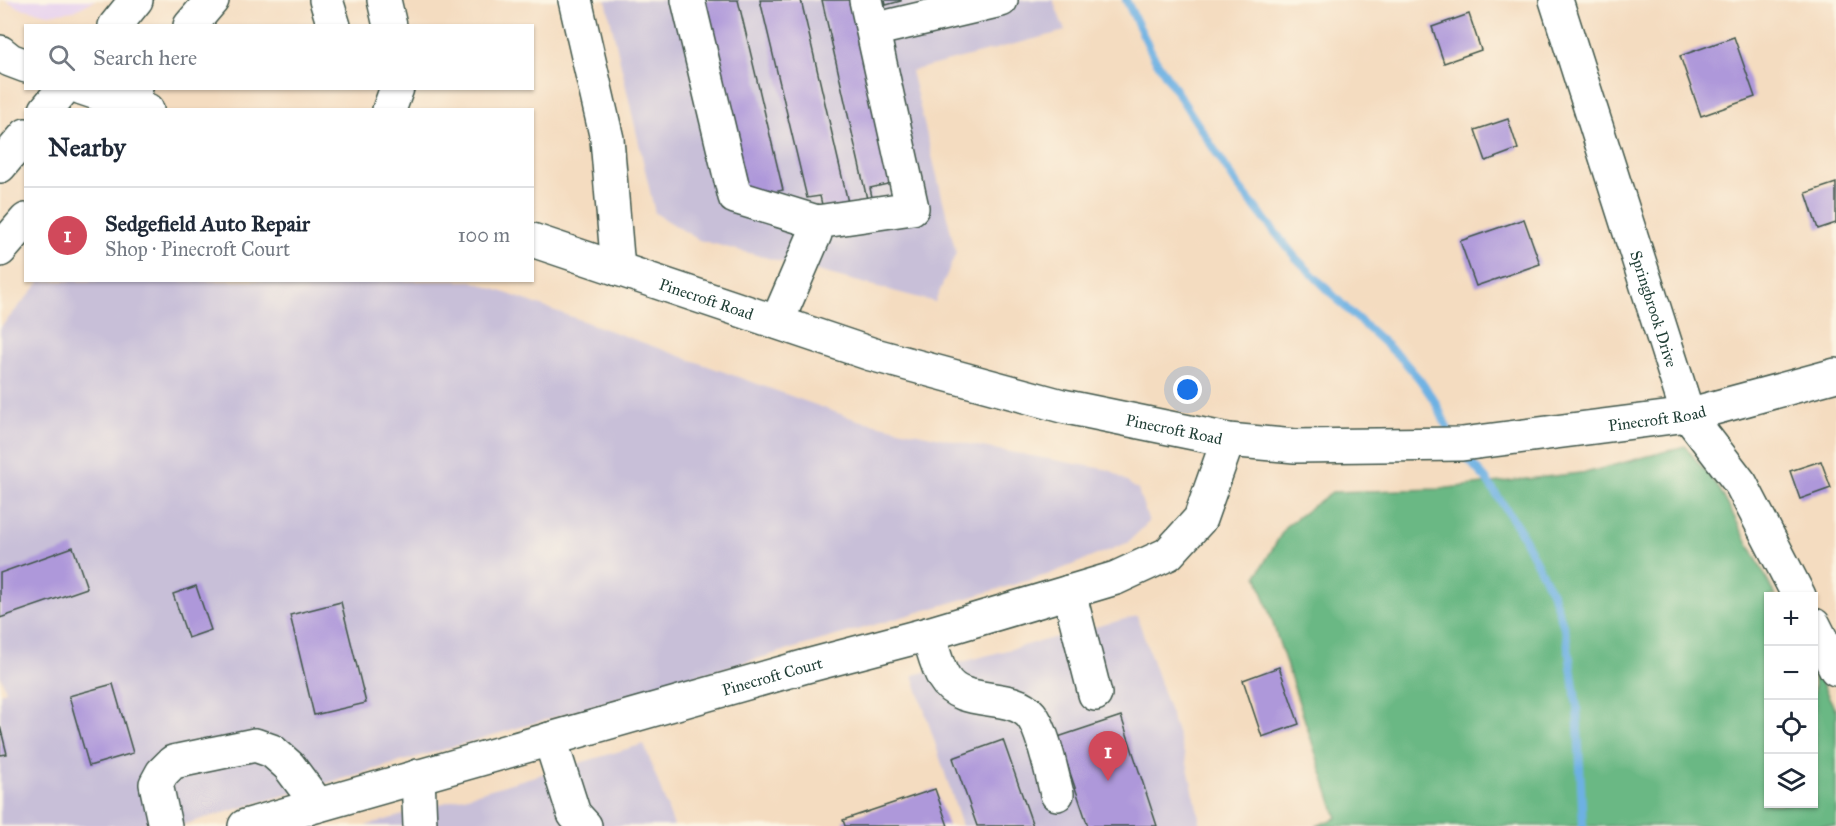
<!DOCTYPE html>
<html lang="en">
<head>
<meta charset="utf-8">
<style>
	body { margin:0; font-family:"IM FELL Great Primer",serif; background:#f2f2f3; color:#1f2937 }
	.controls { position:absolute; right:18px; bottom:18px; display:grid; overflow:hidden; border-radius:0px; box-shadow:0 2px 4px #0004 }
	.controls button { width:54px; height:54px; display:grid; place-items:center; padding:0; border:0; border-bottom:2px solid #e0e1e3; background:#fff; color:#1f2937; font:30px sans-serif }
	.you { position:absolute; left:1188px; top:390px; width:21px; height:21px; margin:-15px; border:4px solid #fff; border-radius:50%; background:#1a73e8; box-shadow:0 0 0 9px #1a73e833 }
	.badge { display:grid; place-items:center; width:39px; height:39px; border-radius:50%; background:#d1495b; color:#fff; font-size:20px; font-weight:700 }
	.pin { position:absolute; translate:-50% -50px; filter:drop-shadow(0 2px 3px #0008) }
	.pin::after { content:''; position:absolute; top:32px; width:21px; height:18px; background:inherit; clip-path:polygon(0 0,100% 0,50% 100%) }
	.list { margin:0; padding:0; list-style:none }
	h2 { display:flex; justify-content:space-between; align-items:center; height:78px; margin:0; padding:0 24px; font-size:26px }
	h2 small { font-size:20px; font-weight:400; color:#747a83 }
	.list li { display:grid; grid-template-columns:39px 1fr auto; gap:18px; align-items:center; box-sizing:border-box; height:96px; padding:0 24px; border-top:2px solid #e0e1e3 }
	.list b { display:block; font-size:22px; white-space:nowrap }
	.list p { margin:0; font-size:20px; white-space:nowrap; color:#747a83 }
	.list em { font-size:20px; font-style:normal; color:#747a83 }
	.icon { flex:none; width:33px; height:33px; fill:none; stroke:currentColor; stroke-width:2; stroke-linecap:round; stroke-linejoin:round }
	.map { position:relative; flex:none; width:1836px; height:826px; overflow:hidden }
	.search { position:absolute; background:#fff; box-shadow:0 2px 4px #0004; left:24px; top:24px; width:510px; height:66px; display:flex; align-items:center; gap:15px; box-sizing:border-box; padding:0 21px; border-radius:0px; color:#747a83; font-size:22px }
	.panel { position:absolute; background:#fff; box-shadow:0 2px 4px #0004; left:24px; top:108px; width:510px; height:174px; border-radius:0px }
	.map>svg:first-child { display:block }
	.built { fill:#e7d2ef }
	.industrial { fill:#c8bfd8 }
	.forest { fill:#6ab884; stroke:#447a5c; stroke-width:1.5 }
	.lines { fill:none; stroke-linecap:round; stroke-linejoin:round }
	.stream { stroke:#6db1e3; stroke-width:8 }
	.building { fill:#ae98da }
	.minor-casing { stroke:#3f5549; stroke-width:36 }
	.major-casing { stroke:#3f5549; stroke-width:36 }
	.minor { stroke:#fff; stroke-width:33 }
	.major { stroke:#fff; stroke-width:33 }
	.labels { text-anchor:middle; stroke-width:4.5; stroke-linejoin:round; paint-order:stroke }
	.street-label { font-size:16px; fill:#1f3d34; stroke:#fcf5e5 }
</style>
</head>
<body>
<div class="map">
<svg width="1836" height="826" viewBox="0 0 1836 826">
	<rect width="100%" height="100%" fill="#fcf5e5"/>
	<filter id="ink" filterUnits="userSpaceOnUse"><feTurbulence type="fractalNoise" baseFrequency=".0167" numOctaves="2"/><feDisplacementMap in="SourceGraphic" scale="12" xChannelSelector="R" yChannelSelector="G"/><feConvolveMatrix kernelMatrix="1 2 1 2 8 2 1 2 1" color-interpolation-filters="sRGB"/></filter>
	<filter id="wash" filterUnits="userSpaceOnUse"><feTurbulence type="fractalNoise" baseFrequency=".008" numOctaves="4" result="noise"/><feDisplacementMap in="SourceGraphic" scale="24" xChannelSelector="R" yChannelSelector="G"/><feGaussianBlur stdDeviation="1.35" result="paint"/><feColorMatrix in="noise" values="0 0 0 0 0 0 0 0 0 0 0 0 0 0 0 0 0 1.4 0 .05"/><feComposite in="paint" operator="in"/></filter>
	<g filter="url(#wash)">
		<rect width="100%" height="100%" fill="#f4dcc0"/>
		<path class="built" d="M5 0H95L74 11 49 14 20 8Z"/>
		<path class="industrial" d="M606 0H1053L1065 31 911 71 956 253 935 302 699 240 655 213Z
			M41 281H472L857 420 982 447 1110 470 1138 490 1149 522 1127 543 1047 575 178 826H0V693L6 691 0 675V328Z
			M1137 616 1186 759 1201 826H962L913 675Z
			M644 744 674 826H365Z"/>
		<path class="forest" d="M1685 446 1720 490 1776 596H1768V804H1814V668L1836 711V826H1316L1337 818 1257 575 1286 526 1332 492 1439 489 1589 472Z"/>
		<g class="lines">
			<path class="stream" d="M1126 0 1154 57 1238 186 1295 257 1348 310 1402 359 1420 380 1436 403 1451 436
				M1461 452 1486 479 1518 527 1553 595 1566 633 1577 707 1583 826"/>
		</g>
		<g id="blocks">
			<path class="building" d="M696 0H738L783 190 743 199Z
				M760 0H801L850 211 825 217 820 196 807 198Z
				M822 0H851L892 183 870 188 874 206 869 208Z
				M885 0H901V1L886 5Z
				M1469 14 1481 50 1444 63 1432 27Z
				M1734 37 1755 97 1701 116 1680 56Z
				M1508 119 1518 149 1486 161 1475 130Z
				M1836 183V223L1818 229 1806 193Z
				M1524 219 1540 264 1476 286 1460 241Z
				M1821 461 1831 488 1800 499 1790 471Z
				M73 547 87 588 0 618V573Z
				M196 586 211 630 188 638 173 594Z
				M341 602 366 703 314 715 290 615Z
				M1279 667 1299 724 1262 737 1243 680Z
				M113 684 133 753 89 766 69 696Z
				M1121 716 1157 826H1088L1058 737Z
				M0 726 7 754 0 755Z
				M1003 740 1033 826H977L953 758Z
				M935 789 948 826H845L843 820Z"/>
		</g>
	</g>
	<g filter="url(#ink)">
		<use href="#blocks" fill-opacity="0" stroke="#3f5549" stroke-width="1.5"/>
		<g class="lines">
			<defs>
				<g id="minor">
					<path d="M326 0 334 26"/>
					<path d="M384 0 390 26"/>
					<path d="M575 0 607 139 618 269"/>
					<path d="M688 0 735 197 817 222"/>
					<path id="s1" d="M1556 0 1688 415 1741 484 1799 596"/>
					<path d="M873 30 1001 0"/>
					<path d="M0 52 10 60 26 66"/>
					<path d="M82 88 147 110"/>
					<path d="M389 110 397 88"/>
					<path id="s2" d="M532 240 871 354 1062 406 1228 440 1295 446 1462 444 1688 415 1836 375"/>
					<path d="M777 322 815 234 817 222 912 208 866 0"/>
					<path d="M1069 592 1095 694"/>
					<path d="M1814 625 1836 669"/>
					<path d="M928 634C933 648 936 665 944 678 961 708 1011 691 1031 715 1043 729 1052 775 1057 794"/>
					<path d="M550 739 574 814 585 826"/>
					<path d="M418 776 420 826"/>
					<path d="M165 826 156 784 162 773 173 762 255 745 272 751 289 766 318 805"/>
					<path id="s3" d="M245 826 803 667 928 634 1116 578 1168 554 1200 519 1228 440"/>
				</g>
				<path id="major" d="M115 26 136 0
					M190 26 212 0
					M46 110 64 88
					M119 110 136 88
					M0 166 26 135
					M0 250 26 220"/>
			</defs>
			<use href="#minor" class="minor-casing"/>
			<use href="#major" class="major-casing"/>
			<use href="#minor" class="minor"/>
			<use href="#major" class="major"/>
		</g>
	</g>
	<g class="labels">
		<g class="street-label">
			<text dy="6" stroke="none"><textPath href="#s2" startOffset="184">Pinecroft Road</textPath></text>
			<text dy="6" stroke="none"><textPath href="#s1" startOffset="324">Springbrook Drive</textPath></text>
			<text dy="6" stroke="none"><textPath href="#s2" startOffset="1156">Pinecroft Road</textPath></text>
			<text dy="6" stroke="none"><textPath href="#s2" startOffset="670">Pinecroft Road</textPath></text>
			<text dy="6" stroke="none"><textPath href="#s3" startOffset="548">Pinecroft Court</textPath></text>
		</g>
	</g>
</svg>
<div class="controls">
<button>+</button>
<button>−</button>
<button><svg class="icon" aria-label="locate" viewBox="0 0 24 24"><circle cx="12" cy="12" r="6"/><path d="M12 2v4M12 18v4M2 12h4M18 12h4"/></svg></button>
<button><svg class="icon" aria-label="layers" viewBox="0 0 24 24"><path d="M12 4l9 5-9 5-9-5zM3 14l9 5 9-5"/></svg></button>
</div>
<div class="you"></div>
<div class="pin badge" style="left:1108px;top:781px">1</div>
<div class="search"><svg class="icon" aria-label="search" viewBox="0 0 24 24"><circle cx="10" cy="10" r="6"/><path d="M15 15l6 6"/></svg>Search here</div>
<section class="panel">
<h2>Nearby<small></small></h2>
<ul class="list">
<li><span class="badge">1</span><div><b>Sedgefield Auto Repair</b><p>Shop · Pinecroft Court</p></div><em>100 m</em></li>
</ul>
</section>
</div>
</body>
</html>
